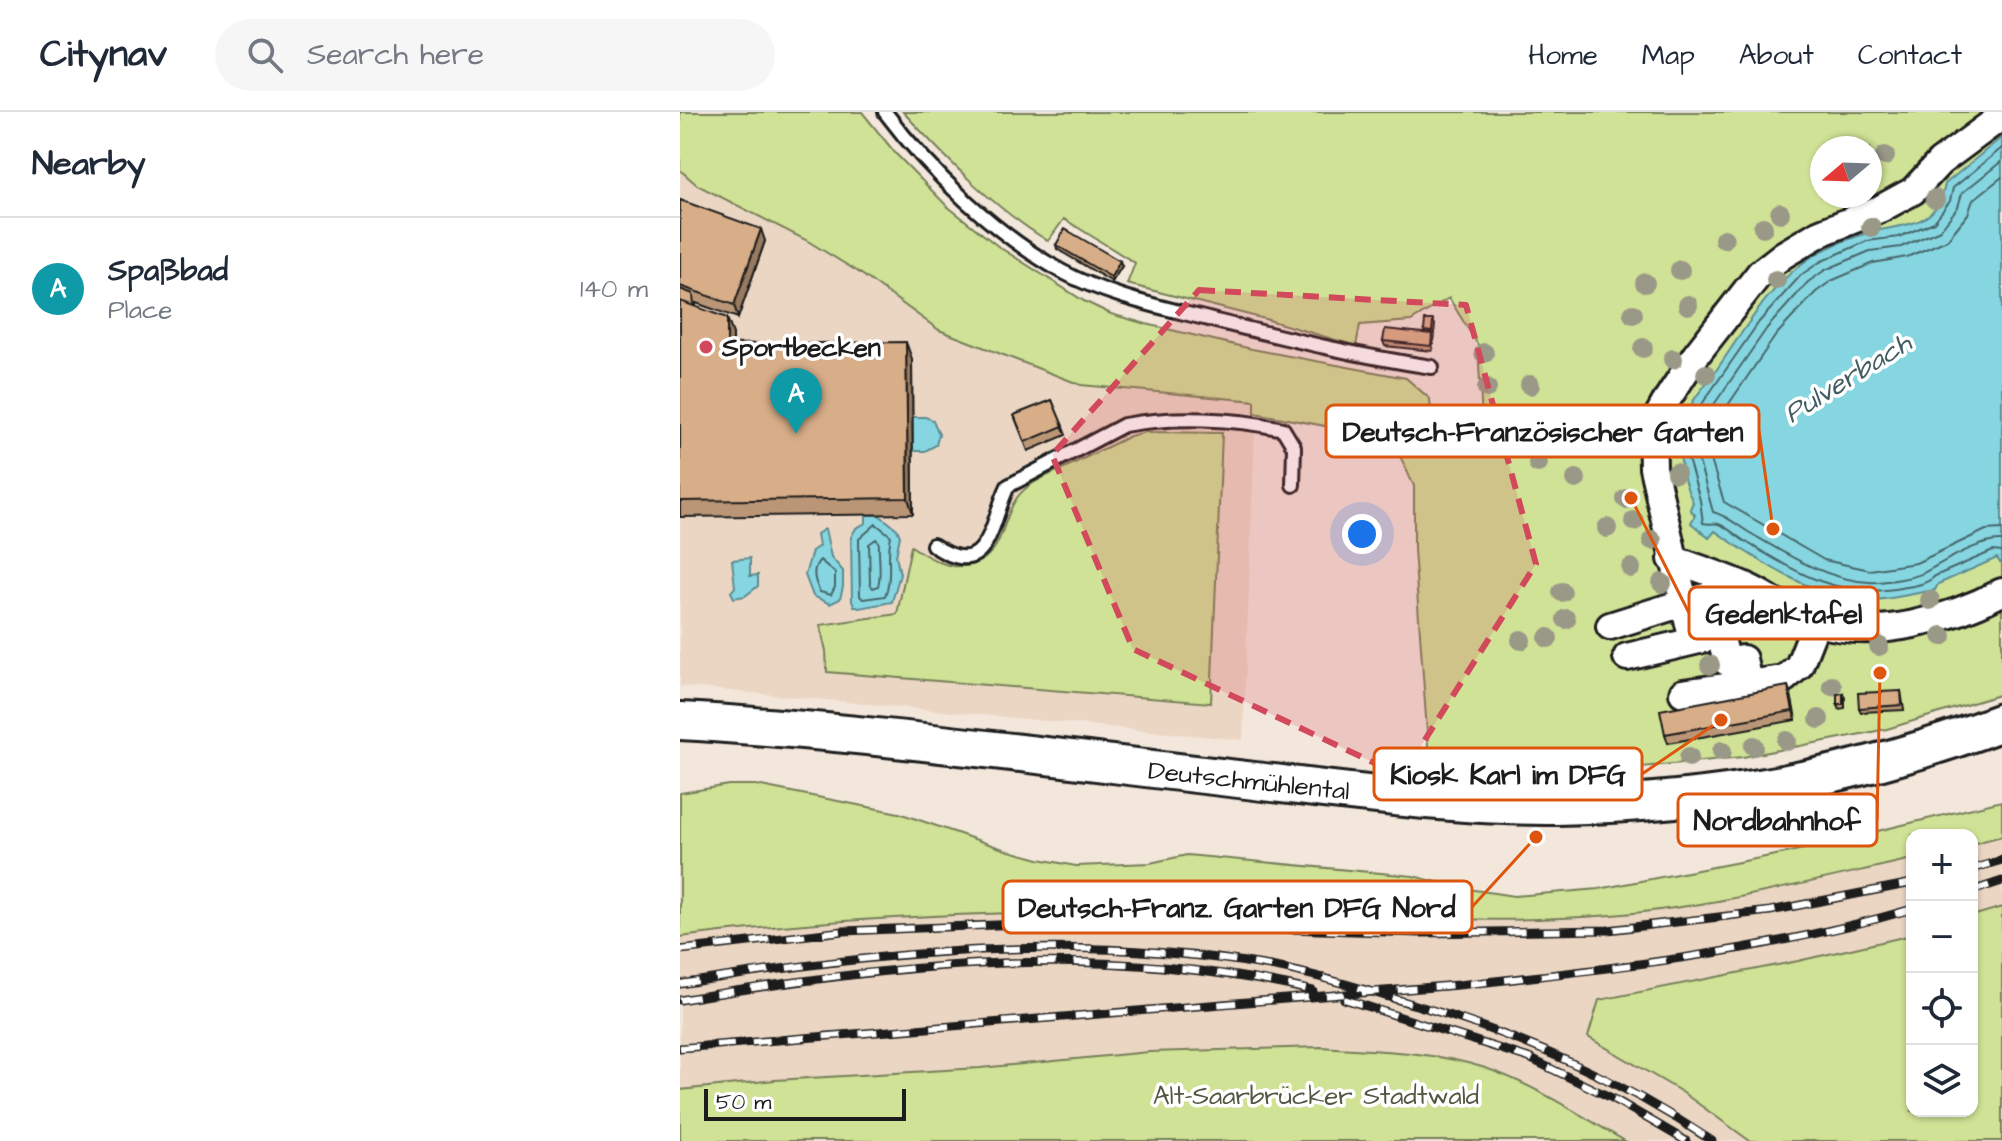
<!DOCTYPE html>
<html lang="en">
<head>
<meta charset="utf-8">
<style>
	body { margin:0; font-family:"Architects Daughter",sans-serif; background:#f6f6f7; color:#1f2937 }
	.controls { position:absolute; right:24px; bottom:24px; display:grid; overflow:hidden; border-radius:16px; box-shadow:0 2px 6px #0004 }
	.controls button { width:72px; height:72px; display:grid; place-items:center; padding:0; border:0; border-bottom:2px solid #e0e1e3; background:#fff; color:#1f2937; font:40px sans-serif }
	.compass { position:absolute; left:1130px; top:24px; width:72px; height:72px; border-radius:50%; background:#fff; box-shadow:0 2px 6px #0004; rotate:251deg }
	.scale { position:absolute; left:24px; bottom:20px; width:202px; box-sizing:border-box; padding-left:8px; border:4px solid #1c1c1c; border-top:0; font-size:22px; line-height:28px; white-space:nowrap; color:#1c1c1c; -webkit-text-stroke:6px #fff; paint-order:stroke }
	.you { position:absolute; left:682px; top:422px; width:28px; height:28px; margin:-20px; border:6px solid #fff; border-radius:50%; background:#1a73e8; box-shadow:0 0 0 12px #1a73e833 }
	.badge { display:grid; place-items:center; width:52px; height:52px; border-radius:50%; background:#1a73e8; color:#fff; font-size:26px; font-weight:700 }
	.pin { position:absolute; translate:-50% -66px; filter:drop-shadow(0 2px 4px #0008) }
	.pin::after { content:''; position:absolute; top:42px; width:28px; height:24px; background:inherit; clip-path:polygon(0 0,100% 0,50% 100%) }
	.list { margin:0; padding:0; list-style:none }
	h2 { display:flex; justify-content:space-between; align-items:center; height:104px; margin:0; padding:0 32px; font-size:34px }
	h2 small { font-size:26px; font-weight:400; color:#747a83 }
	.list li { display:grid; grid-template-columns:52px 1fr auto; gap:24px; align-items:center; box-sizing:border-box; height:144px; padding:0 32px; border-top:2px solid #e0e1e3 }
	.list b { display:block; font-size:30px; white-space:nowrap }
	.list p { margin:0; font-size:26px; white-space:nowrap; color:#747a83 }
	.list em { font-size:26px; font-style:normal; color:#747a83 }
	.icon { flex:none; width:44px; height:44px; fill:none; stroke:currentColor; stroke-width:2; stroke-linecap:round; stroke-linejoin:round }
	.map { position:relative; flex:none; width:1322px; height:1029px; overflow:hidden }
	header { display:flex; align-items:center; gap:48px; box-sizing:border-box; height:112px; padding:0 40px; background:#fff; border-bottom:2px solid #e0e1e3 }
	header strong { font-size:38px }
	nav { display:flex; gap:44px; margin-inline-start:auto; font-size:28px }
	.search { width:560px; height:72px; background:#f6f6f7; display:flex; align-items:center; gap:20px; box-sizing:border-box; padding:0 28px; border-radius:44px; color:#747a83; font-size:30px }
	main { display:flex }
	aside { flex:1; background:#fff }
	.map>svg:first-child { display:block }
	.built { fill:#ebd6c3 }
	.green { fill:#d0e296; stroke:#767f59; stroke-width:2; fill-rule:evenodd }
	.water { fill:#86d6e1; stroke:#5c8c92; stroke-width:2 }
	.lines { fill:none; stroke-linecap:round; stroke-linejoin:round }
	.shore { stroke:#46666b; stroke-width:2 }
	.lane-casing { stroke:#1c1c1c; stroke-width:18 }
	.street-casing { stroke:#1c1c1c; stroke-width:32 }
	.secondary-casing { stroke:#1c1c1c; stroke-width:42 }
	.lane { stroke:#fff; stroke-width:12 }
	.street { stroke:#fff; stroke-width:26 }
	.secondary { stroke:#fff; stroke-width:36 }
	.rail-casing { stroke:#1c1c1c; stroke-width:9 }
	.rail { stroke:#fff; stroke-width:6; stroke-dasharray:18; stroke-linecap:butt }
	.tree { fill:#9a9887 }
	.wall { fill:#ba9676; stroke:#1c1c1c; stroke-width:2 }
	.shaded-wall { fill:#977a60; stroke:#1c1c1c; stroke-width:2 }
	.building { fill:#d8ae89; stroke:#1c1c1c; stroke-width:2 }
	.marked { fill:#d1495b; fill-opacity:0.2; stroke:#d1495b; stroke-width:6; stroke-dasharray:16 10; stroke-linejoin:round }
	.poi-dot { fill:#d1495b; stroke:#fff; stroke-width:3 }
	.labels { text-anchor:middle; stroke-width:7; stroke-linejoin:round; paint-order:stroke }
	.poi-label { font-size:26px; font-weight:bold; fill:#1c1c1c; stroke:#fff; text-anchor:start }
	.street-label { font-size:26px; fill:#1c1c1c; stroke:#fff }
	.park-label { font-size:26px; fill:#525741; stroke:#fff }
	.water-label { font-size:28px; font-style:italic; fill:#415d61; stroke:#fff }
	.leader { fill:none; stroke:#de560d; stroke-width:3 }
	.callout-dot { fill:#de560d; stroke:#fff; stroke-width:3 }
	.callout { fill:#fff; stroke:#de560d; stroke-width:3 }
	.callout-label { font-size:28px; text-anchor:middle; font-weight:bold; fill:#1c1c1c }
</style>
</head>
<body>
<header>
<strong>Citynav</strong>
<div class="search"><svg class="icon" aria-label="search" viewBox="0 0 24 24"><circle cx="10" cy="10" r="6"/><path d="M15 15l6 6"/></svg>Search here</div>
<nav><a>Home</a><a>Map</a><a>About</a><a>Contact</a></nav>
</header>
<main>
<aside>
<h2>Nearby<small></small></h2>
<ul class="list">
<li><span class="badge" style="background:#0f9aa8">A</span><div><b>Spaßbad</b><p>Place</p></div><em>140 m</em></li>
</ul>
</aside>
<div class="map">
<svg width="1322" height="1029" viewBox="0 0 1322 1029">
	<rect width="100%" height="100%" fill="#f3e7dc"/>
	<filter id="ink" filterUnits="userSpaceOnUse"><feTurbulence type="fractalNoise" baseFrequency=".0125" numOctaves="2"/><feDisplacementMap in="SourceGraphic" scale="16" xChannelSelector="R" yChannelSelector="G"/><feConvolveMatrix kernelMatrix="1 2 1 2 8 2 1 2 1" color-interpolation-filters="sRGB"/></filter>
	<g filter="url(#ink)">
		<path class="built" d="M0 58 17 73 126 128 180 161 259 219 401 273 576 289 563 628 0 574Z
			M1322 724V795L1292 804V732Z
			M1232 747V823L1118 849 957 955 1002 980 1070 1029H945L849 976 802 955 642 935 469 940 300 956 95 968 0 978V825L149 808 360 798 627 800 771 808 880 806 989 797 1129 770Z"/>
		<path class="green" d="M0 0H182L216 42 267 94 319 135 404 189 431 202 466 212 572 237 726 266 750 287 753 327 803 329 798 233 769 186 731 209 680 213 676 234 585 207 447 172 455 151 384 107 368 129C312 95 267 47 223 0H1322V582L1207 617 1063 645 941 657 801 658 749 648 734 437V374L721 346 699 324 575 301V289L401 273 259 218 180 161 126 128 17 73 0 58ZM1142 36H1190V84H1142Z
			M466 320 542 321 531 591 147 560 146 539 140 513 217 502 231 434C249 446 271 460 294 452 331 438 318 395 349 374 358 367 371 362 382 357 405 346 427 335 450 324Z
			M49 673H76L219 701 326 738 359 747 396 754 470 751 507 743 733 764 781 776 834 784 919 777 1106 741 1322 689V724L1292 732V723H1232V747C1133 769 1034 795 932 803 879 807 824 809 771 807 717 806 663 801 609 800 403 798 205 799 0 825V681Z
			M1322 795V1029H1070L1002 980 908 925 919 888 1118 849 1232 823V999H1292V804Z
			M642 935C695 939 750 939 802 955 852 971 900 1003 945 1029H0V978L95 968 300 956 469 940Z"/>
		<path class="water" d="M1322 25V449L1320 451 1317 446 1258 472 1255 478C1235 481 1214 487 1193 488 1143 492 1075 447 1035 419L1029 426 1011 411 1015 403 1010 397 1013 390C999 363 996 330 1007 301 1012 287 1026 273 1035 260 1063 220 1090 171 1133 144 1148 135 1168 127 1184 122 1218 111 1257 119 1265 72Z
			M232 305H245L253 308 259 322 256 333 245 339H233Z
			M186 403H199L217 417 220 424 216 444 220 462 212 490 179 496 174 494 172 489 171 425 176 416 186 411Z
			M145 417 151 445 163 459V475L160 487 150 492 133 484 125 463 132 439 139 434 137 422Z
			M70 446V464L78 463V474L65 484 54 486 51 480 55 475 52 448Z"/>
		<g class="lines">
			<path class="shore" d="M1322 36 1273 76 1270 89 1254 110 1219 125 1187 129 1140 150 1121 163 1079 210 1015 302 1008 326V347L1020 388 1023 411C1030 413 1034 410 1041 413 1050 417 1057 425 1066 430 1115 459 1156 486 1215 477 1230 474 1245 474 1255 464L1313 439 1322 440
				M1322 49 1282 81 1278 95 1260 118 1221 135 1190 139 1145 158 1128 170 1087 216 1024 307 1018 327V346L1033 400C1048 404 1058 414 1070 421 1106 442 1146 468 1189 470 1199 471 1235 466 1243 461 1262 451 1300 427 1322 429
				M1322 65 1293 88 1288 102 1267 128 1227 145 1193 151 1151 169 1136 180 1096 223 1035 312 1030 345 1044 390 1144 448 1190 458 1236 451 1306 418 1322 417
				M196 412 211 424C206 445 213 464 205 484L183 487 180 484 179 427Z
				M196 427 199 430C198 445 202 460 198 474L193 476 190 472 189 432Z
				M140 448 155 461V475L151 483 140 480C134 469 131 457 140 448Z"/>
			<defs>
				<path id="lane" d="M205 0C251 61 314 121 381 159 427 184 481 195 532 208 605 226 677 244 752 255
					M253 433C310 472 310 410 328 374L444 313C495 304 553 306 603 317L614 335 613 373"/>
				<path id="street" d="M992 447C1017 456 1043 464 1067 475 1090 485 1113 505 1138 511 1197 528 1269 508 1322 480
					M930 514 1003 491 1066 474
					M1013 529 973 356 972 315 988 286 1016 243 1080 161 1103 143 1140 121 1200 97 1233 79 1260 50 1322 4
					M947 545 1040 523 1047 550 1063 547 1068 571
					M1003 581 1104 567 1119 554 1136 511"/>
				<path id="secondary" d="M0 609C192 620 384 647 575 669 674 680 775 695 876 694 1035 691 1173 666 1322 610"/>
			</defs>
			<use href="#lane" class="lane-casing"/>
			<use href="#street" class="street-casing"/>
			<use href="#secondary" class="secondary-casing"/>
			<use href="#lane" class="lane"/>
			<use href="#street" class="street"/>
			<use href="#secondary" class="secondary"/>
			<defs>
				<path id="rail" d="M1292 757 1322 748
					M1292 779 1322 769
					M0 838 163 819 341 812H437L741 821 928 818 1090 799 1232 771
					M0 872C196 840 393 820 590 854 640 863 688 879 736 893 843 925 939 967 1032 1029
					M664 887 849 946 934 987 1006 1029
					M0 888C209 852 424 829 633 879
					M0 936 778 873C930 857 1085 840 1232 797"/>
			</defs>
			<use href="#rail" class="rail-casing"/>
			<use href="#rail" class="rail"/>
		</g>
		<g class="tree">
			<circle cx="1205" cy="44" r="10"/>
			<circle cx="1255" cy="87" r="10"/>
			<circle cx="1100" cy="101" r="10"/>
			<circle cx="1083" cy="115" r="10"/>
			<circle cx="1191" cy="115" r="10"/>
			<circle cx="1044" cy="127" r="10"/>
			<circle cx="1000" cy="158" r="10"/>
			<circle cx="1096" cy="168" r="10"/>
			<circle cx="965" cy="171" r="10"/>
			<circle cx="1008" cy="193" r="10"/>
			<circle cx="953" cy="202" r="10"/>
			<circle cx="963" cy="236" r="10"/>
			<circle cx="804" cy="241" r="10"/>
			<circle cx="993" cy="247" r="10"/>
			<circle cx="1026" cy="262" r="10"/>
			<circle cx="850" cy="273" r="10"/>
			<circle cx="807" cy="276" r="10"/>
			<circle cx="858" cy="351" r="10"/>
			<circle cx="996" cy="361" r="10"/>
			<circle cx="896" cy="367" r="10"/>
			<circle cx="946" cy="387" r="10"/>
			<circle cx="954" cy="409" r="10"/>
			<circle cx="927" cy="416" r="10"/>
			<circle cx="972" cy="428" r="10"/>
			<circle cx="951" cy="456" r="10"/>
			<circle cx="982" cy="471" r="10"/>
			<circle cx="882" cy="480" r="10"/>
			<circle cx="1250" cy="488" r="10"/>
			<circle cx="886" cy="507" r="10"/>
			<circle cx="1262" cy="524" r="10"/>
			<circle cx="868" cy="526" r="10"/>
			<circle cx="841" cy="528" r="10"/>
			<circle cx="1199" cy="534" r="10"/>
			<circle cx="1030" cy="553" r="10"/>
			<circle cx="1152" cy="574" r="10"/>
			<circle cx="1139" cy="607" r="10"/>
			<circle cx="1107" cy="629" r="10"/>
			<circle cx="1074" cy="634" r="10"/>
			<circle cx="1042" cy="639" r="10"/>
			<circle cx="1009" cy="645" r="10"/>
		</g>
		<path class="wall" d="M0 88 85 129 58 206 16 191V195L53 222V232L232 247 233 402 0 405Z
			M376 133 442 154 432 170 377 137Z
			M753 208 755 213 752 239 705 234 703 229 745 221 744 219Z
			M372 288 386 323 348 339 334 303Z
			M1221 579 1224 598 1181 600 1179 596Z
			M1163 581 1165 586V596L1159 597 1157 592Z
			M1111 583 1116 608 988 631 985 622Z"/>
		<path class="shaded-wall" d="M81 117 85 129 58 206 54 193Z
			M440 149 442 154 432 170 431 165Z
			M47 206 53 222V249L47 232Z
			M226 230 232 247 233 402 228 386Z
			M1108 574 1111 583 1116 608 1113 599Z"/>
		<path class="building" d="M0 88 81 117 54 193 0 174Z
			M385 117 440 149 431 165 376 133Z
			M0 177 13 182 14 194 0 189Z
			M0 189 47 206V232L226 230 228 386 0 389Z
			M745 208H753L752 220 744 219Z
			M705 217 752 222 751 234 703 229Z
			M372 288 383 314 345 330 334 303Z
			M1108 574 1113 599 985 622 980 598Z
			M1221 579 1222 593 1179 596 1178 581Z
			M1163 581V592H1157V582Z"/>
	</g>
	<path class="marked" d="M519 178 786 193 856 452 722 664 453 537 372 343Z"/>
	<circle class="poi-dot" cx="26" cy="235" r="8"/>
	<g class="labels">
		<g class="poi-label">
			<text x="42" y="244">Sportbecken</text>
		</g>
		<g class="street-label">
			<text transform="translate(569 668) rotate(6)" y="9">Deutschmühlental</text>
		</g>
		<g class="park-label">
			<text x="636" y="992">Alt-Saarbrücker Stadtwald</text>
		</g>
		<g class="water-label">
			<text transform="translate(1167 265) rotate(-32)" y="10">Pulverbach</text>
		</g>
	</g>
	<path class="leader" d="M1093 417L1079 319M951 386L1009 501M1041 608L962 662M1200 561L1197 708M856 725L792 795"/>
	<g class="callout-dot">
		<circle cx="1093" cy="417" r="8"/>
		<circle cx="951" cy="386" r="8"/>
		<circle cx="1041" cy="608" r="8"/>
		<circle cx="1200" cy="561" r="8"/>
		<circle cx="856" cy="725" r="8"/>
	</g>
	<g class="callout">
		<rect x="646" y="293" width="433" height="52" rx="8"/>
		<rect x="1009" y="475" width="189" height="52" rx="8"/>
		<rect x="694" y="636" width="268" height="52" rx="8"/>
		<rect x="998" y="682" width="199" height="52" rx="8"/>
		<rect x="323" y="769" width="469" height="52" rx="8"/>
	</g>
	<g class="callout-label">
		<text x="863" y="329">Deutsch-Französischer Garten</text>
		<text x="1104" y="511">Gedenktafel</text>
		<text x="828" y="672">Kiosk Karl im DFG</text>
		<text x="1097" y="718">Nordbahnhof</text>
		<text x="557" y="805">Deutsch-Franz. Garten DFG Nord</text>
	</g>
</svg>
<div class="controls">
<button>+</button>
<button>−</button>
<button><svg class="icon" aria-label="locate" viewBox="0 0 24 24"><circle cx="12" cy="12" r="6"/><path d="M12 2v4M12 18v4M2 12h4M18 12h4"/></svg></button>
<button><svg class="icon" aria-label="layers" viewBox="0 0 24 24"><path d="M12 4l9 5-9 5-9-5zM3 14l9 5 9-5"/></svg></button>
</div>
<svg class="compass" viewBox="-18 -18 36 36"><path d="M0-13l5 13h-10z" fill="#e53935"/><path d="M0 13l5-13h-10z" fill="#747a83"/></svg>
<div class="scale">50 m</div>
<div class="you"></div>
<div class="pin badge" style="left:116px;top:322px;background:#0f9aa8">A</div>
</div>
</main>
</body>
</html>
